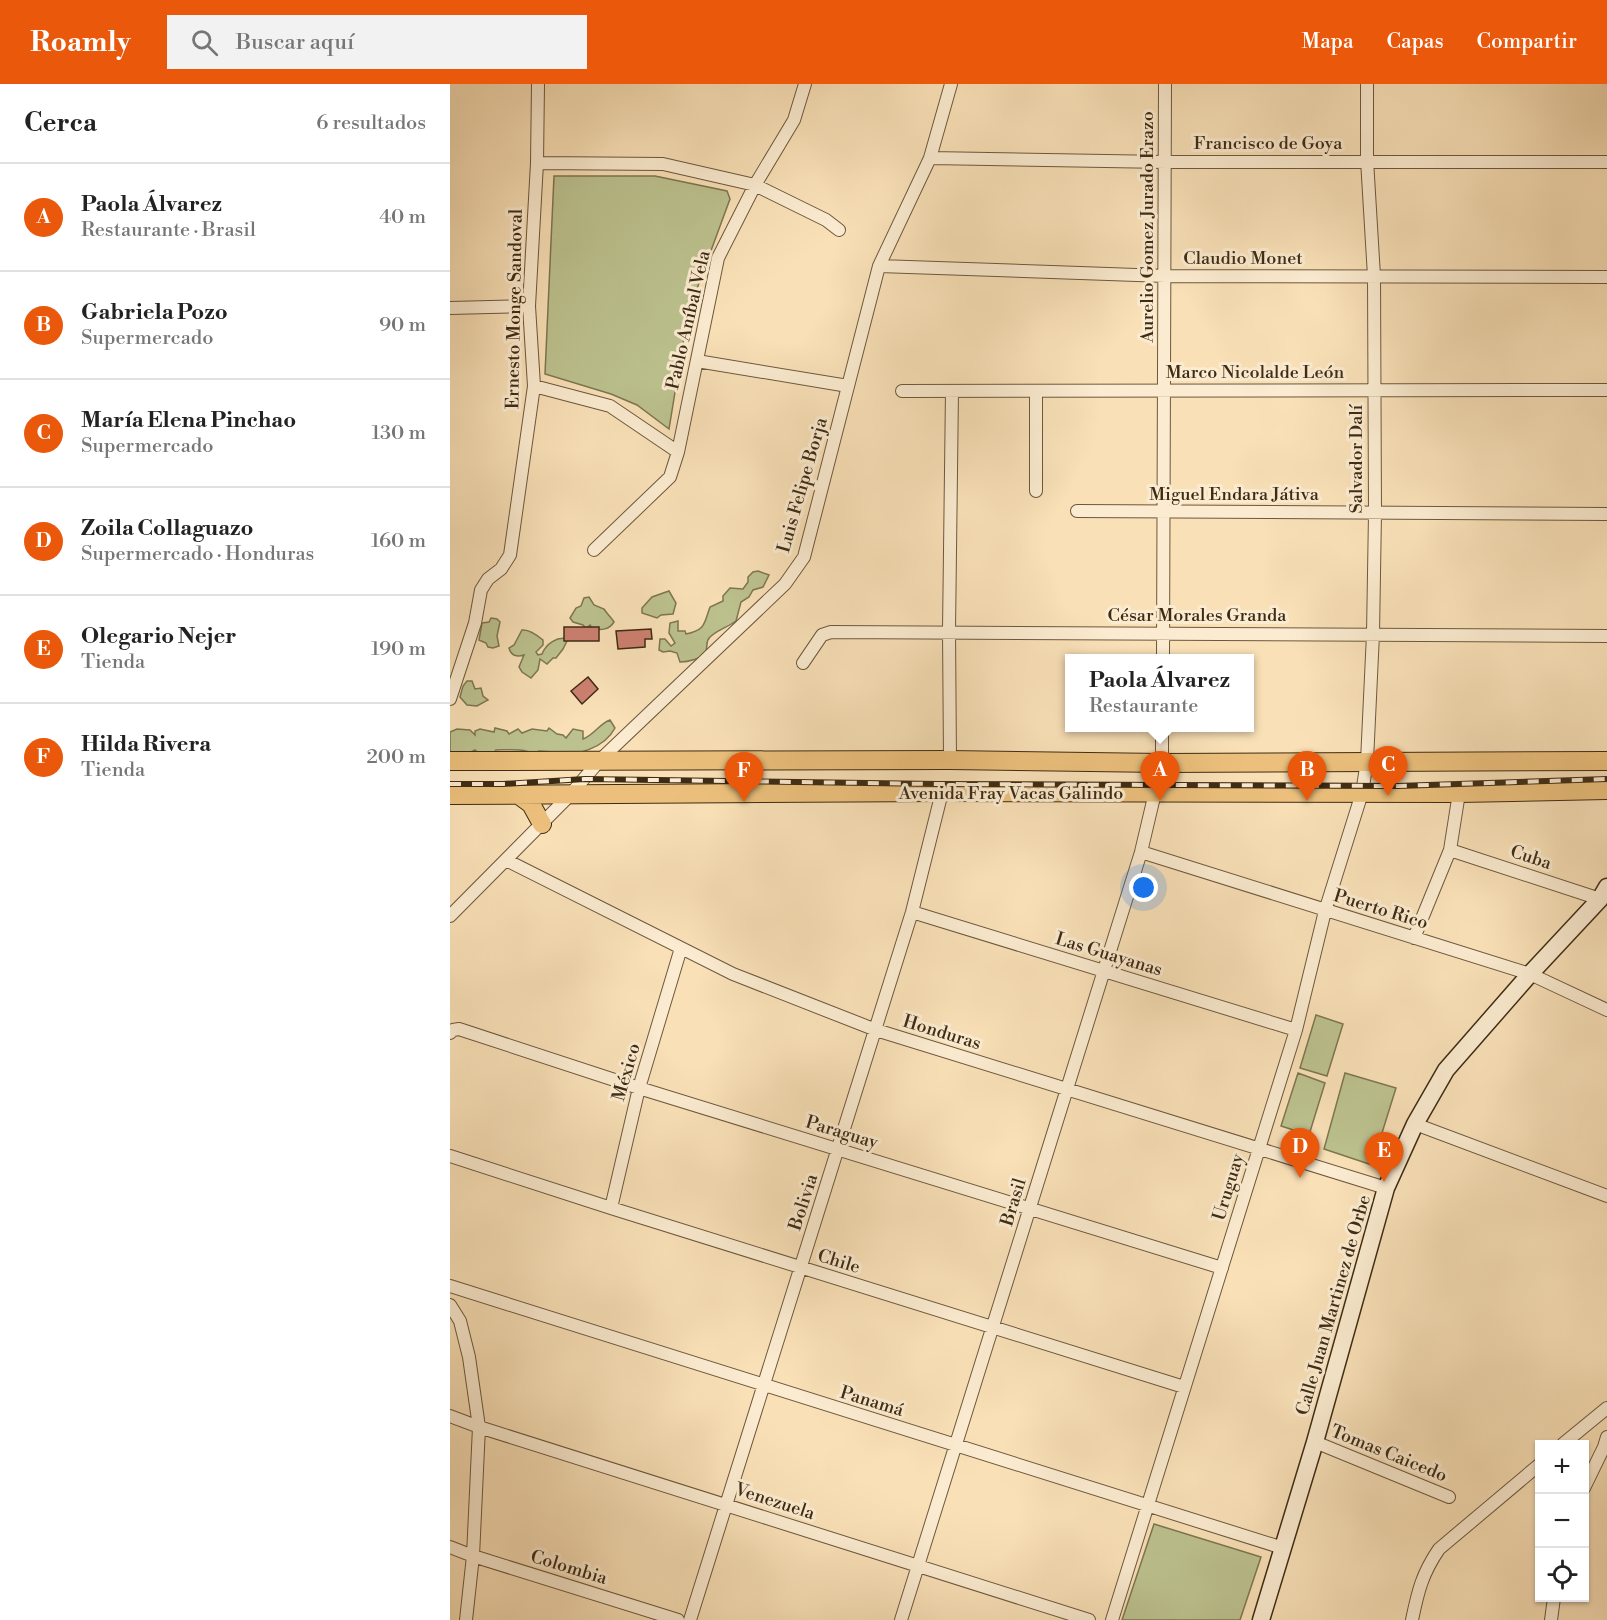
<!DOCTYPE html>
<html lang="es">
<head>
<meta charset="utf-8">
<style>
	body { margin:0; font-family:"Libre Bodoni",serif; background:#f2f2f2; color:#222 }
	.controls { position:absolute; right:18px; bottom:18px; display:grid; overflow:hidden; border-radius:0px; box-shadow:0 2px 4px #0004 }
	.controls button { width:54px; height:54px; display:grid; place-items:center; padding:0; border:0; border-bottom:2px solid #e0e0e0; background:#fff; color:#222; font:30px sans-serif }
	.you { position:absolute; left:694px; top:804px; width:21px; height:21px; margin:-15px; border:4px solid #fff; border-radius:50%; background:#1a73e8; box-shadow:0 0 0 9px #1a73e833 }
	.badge { display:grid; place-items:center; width:39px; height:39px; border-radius:50%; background:#ea580c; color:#fff; font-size:20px; font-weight:700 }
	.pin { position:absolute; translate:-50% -50px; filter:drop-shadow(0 2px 3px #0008) }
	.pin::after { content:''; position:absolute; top:32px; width:21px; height:18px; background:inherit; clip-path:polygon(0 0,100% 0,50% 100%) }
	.popup { position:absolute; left:615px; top:570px; width:189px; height:78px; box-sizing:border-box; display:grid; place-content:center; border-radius:0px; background:#fff; filter:drop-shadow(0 2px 4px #0005); font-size:20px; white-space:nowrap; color:#767676 }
	.popup b { font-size:22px; color:#222 }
	.popup::after { content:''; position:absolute; left:50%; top:100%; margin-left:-12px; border:12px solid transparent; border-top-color:#fff }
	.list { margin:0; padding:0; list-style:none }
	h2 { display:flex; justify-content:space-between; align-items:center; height:78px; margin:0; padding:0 24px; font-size:26px }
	h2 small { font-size:20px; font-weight:400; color:#767676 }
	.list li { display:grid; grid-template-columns:39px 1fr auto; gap:18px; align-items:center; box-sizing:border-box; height:108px; padding:0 24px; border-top:2px solid #e0e0e0 }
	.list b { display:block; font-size:22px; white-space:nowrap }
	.list p { margin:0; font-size:20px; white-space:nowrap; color:#767676 }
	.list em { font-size:20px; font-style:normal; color:#767676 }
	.icon { flex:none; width:33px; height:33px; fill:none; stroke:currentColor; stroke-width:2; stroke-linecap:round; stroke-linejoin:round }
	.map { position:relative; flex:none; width:1157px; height:1536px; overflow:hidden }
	header { display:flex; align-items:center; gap:36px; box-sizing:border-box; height:84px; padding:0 30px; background:#ea580c; color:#fff }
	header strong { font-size:28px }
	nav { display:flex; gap:33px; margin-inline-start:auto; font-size:21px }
	.search { width:420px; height:54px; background:#f2f2f2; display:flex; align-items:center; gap:15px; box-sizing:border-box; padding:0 21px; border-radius:0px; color:#767676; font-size:22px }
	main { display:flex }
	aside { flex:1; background:#fff }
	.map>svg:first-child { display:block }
	.green { fill:#bcc28f; stroke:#7d7652; stroke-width:1.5 }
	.building { fill:#cd8070; stroke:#3e2b14; stroke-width:1.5 }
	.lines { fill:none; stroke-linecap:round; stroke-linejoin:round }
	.street-casing { stroke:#6d583d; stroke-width:14 }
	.secondary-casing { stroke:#3e2b14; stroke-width:19 }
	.primary-casing { stroke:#3e2b14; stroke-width:20 }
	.street { stroke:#fbebd0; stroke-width:12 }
	.secondary { stroke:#fbebd0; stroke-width:16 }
	.primary { stroke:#ecc07c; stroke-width:18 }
	.rail-casing { stroke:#3e2b14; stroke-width:6 }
	.rail { stroke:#fbebd0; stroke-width:4; stroke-dasharray:11; stroke-linecap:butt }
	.labels { text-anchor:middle; stroke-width:6; stroke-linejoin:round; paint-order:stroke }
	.street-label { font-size:18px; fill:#3e2b14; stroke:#fbebd0 }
</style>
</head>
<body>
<header>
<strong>Roamly</strong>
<div class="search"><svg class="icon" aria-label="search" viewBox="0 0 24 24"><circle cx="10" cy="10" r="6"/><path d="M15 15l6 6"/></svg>Buscar aquí</div>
<nav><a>Mapa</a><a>Capas</a><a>Compartir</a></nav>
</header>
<main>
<aside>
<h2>Cerca<small>6 resultados</small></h2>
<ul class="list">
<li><span class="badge">A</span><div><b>Paola Álvarez</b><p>Restaurante · Brasil</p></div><em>40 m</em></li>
<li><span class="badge">B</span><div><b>Gabriela Pozo</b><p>Supermercado</p></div><em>90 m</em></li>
<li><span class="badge">C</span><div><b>María Elena Pinchao</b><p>Supermercado</p></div><em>130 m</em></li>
<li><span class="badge">D</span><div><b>Zoila Collaguazo</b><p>Supermercado · Honduras</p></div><em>160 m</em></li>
<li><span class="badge">E</span><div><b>Olegario Nejer</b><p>Tienda</p></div><em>190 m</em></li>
<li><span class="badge">F</span><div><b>Hilda Rivera</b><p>Tienda</p></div><em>200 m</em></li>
</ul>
</aside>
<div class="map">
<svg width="1157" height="1536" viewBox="0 0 1157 1536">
	<rect width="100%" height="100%" fill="#f9e0b7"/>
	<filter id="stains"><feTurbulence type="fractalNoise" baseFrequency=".00333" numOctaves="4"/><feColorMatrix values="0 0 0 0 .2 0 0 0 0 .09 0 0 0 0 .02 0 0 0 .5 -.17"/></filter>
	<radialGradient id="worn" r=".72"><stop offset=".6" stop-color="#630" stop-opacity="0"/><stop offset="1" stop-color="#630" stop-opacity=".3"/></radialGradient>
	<path class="green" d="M104 92H205L277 107 280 115 238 229 219 345 187 321 161 310 95 290Z
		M308 487 319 491 313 503 303 506 299 513 291 518 286 537C278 543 267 546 260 553 255 558 258 561 256 567 253 575 237 578 230 578L227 569 220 567 213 568 209 566 210 555H215L221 562 225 559 219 549 220 539 228 537V547H235L236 550C256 546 254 539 260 523L273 517V512L280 504 293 505 298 498V493L303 488Z
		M219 507 226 519 223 530 211 531 207 534 192 529V524L202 513Z
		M139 513 144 521 154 525C157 530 161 533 164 538 159 546 152 546 143 545L140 541 136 545 133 541 123 538 120 534 126 524 131 522 134 514Z
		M41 534 47 535 50 538 47 552 49 562 43 564 38 563 36 559 29 556 32 539 39 538Z
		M72 546C79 545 87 551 93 556V561L86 568 88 571 92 570C96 560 107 552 118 555L113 565 106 574H103L97 580 90 575 88 586 81 594 72 588 69 583 74 571C67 573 61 572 59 564L64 561Z
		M17 597H22L25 605 31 604 33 612 38 616 27 622 17 621 10 613 13 602Z
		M160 636 165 644C154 665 127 671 106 671L104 668 89 667 83 670C75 664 57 666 46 666L44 669 30 670 25 666 19 669 0 670V648L7 645 20 646 25 651V647L30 645 44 648 45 644 57 647 59 650 68 645 72 649 82 645 97 647 99 644 107 650 113 651 116 654 123 645 133 647V655C144 651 149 640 160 636Z
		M866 931 893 940 877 992 850 984Z
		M848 989 875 999 859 1051 831 1042Z
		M895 989 946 1004 922 1081 874 1065Z
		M704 1440 811 1473 790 1536H672Z"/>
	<path class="building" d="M114 543H149V557H114Z
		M201 545 202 555H195V563L168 565 166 547Z
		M138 593 148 605 132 620 121 607Z"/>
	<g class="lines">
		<defs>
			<path id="street" d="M480 74 715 78H1157
				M87 79 213 80 305 101 376 136 389 146
				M429 182 715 192 1157 193
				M0 224 79 222
				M247 277 398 302
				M84 302 160 322 228 368
				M452 307 1157 306
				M586 407V307
				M627 427 1157 430
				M144 466 220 393 228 368 268 174 305 101 344 36 355 0
				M713 574 715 0
				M353 579 372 551 381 548 1157 552
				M0 615 25 539 31 506 38 495 51 485 60 471 84 302 79 222 87 79 88 0
				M500 676 499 547 502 307
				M1000 766 1150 815
				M691 768 1080 890 1157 926
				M56 776 283 890 426 946 936 1104
				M462 828 846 946
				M0 832 119 712 151 675 335 500 354 473 429 182 480 74 501 0
				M964 854 1000 766 1009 709
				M0 949 3 946 9 945 189 1004 772 1184
				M965 1040 1157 1112
				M0 1072 161 1124 734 1303
				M161 1124 189 1004 231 864
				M0 1202 833 1464
				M0 1221 10 1237 19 1273 29 1343 23 1472 16 1536
				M0 1332 29 1343 639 1536
				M865 1358 999 1413
				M1113 1360 1157 1324
				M1134 1404 1154 1363 1157 1353
				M0 1463 23 1472 228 1536
				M240 1536 462 828 492 708
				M451 1536 691 768 712 679V644
				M662 1536 846 946 875 827 912 709 917 677 923 550 925 429 924 192 917 76V0
				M962 1536C968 1507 972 1490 989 1465L1090 1380
				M1101 1536 1104 1514"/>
			<path id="secondary" d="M811 1536 865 1358 936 1104 965 1040 996 986 1080 890 1150 815 1157 803"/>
			<path id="primary" d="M0 677 500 676 712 679 1157 677
				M0 711 492 708 1009 709 1157 706
				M70 712 81 720 92 740"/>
		</defs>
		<use href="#street" class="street-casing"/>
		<use href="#secondary" class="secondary-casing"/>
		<use href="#primary" class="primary-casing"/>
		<use href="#street" class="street"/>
		<use href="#secondary" class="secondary"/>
		<use href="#primary" class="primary"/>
		<defs>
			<path id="rail" d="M0 700H53L135 695 488 700 948 702 1157 695"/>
		</defs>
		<use href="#rail" class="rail-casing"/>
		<use href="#rail" class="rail"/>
	</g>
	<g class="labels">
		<g class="street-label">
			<text x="818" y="65">Francisco de Goya</text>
			<text transform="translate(697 143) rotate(-90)" y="6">Aurelio Gomez Jurado Erazo</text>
			<text x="793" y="180">Claudio Monet</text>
			<text transform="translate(64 225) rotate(-89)" y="6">Ernesto Monge Sandoval</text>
			<text transform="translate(238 236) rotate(-77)" y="6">Pablo Aníbal Vela</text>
			<text x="805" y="294">Marco Nicolalde León</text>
			<text transform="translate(906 375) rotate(-90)" y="6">Salvador Dalí</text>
			<text transform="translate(352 401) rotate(-74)" y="6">Luis Felipe Borja</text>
			<text x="784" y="416">Miguel Endara Játiva</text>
			<text x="747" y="537">César Morales Granda</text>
			<text x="561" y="715">Avenida Fray Vacas Galindo</text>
			<text transform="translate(1081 773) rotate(18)" y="6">Cuba</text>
			<text transform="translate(931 825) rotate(17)" y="6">Puerto Rico</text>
			<text transform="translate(659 870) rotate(17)" y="6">Las Guayanas</text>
			<text transform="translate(492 948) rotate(17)" y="6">Honduras</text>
			<text transform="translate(176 988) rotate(-74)" y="6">México</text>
			<text transform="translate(392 1048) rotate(17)" y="6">Paraguay</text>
			<text transform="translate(778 1103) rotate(-73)" y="6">Uruguay</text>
			<text transform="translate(353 1118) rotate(-72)" y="6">Bolivia</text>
			<text transform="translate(563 1118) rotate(-73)" y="6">Brasil</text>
			<text transform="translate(389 1177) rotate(17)" y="6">Chile</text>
			<text transform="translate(883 1221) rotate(-74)" y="6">Calle Juan Martinez de Orbe</text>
			<text transform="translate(422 1317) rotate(17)" y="6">Panamá</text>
			<text transform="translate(939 1369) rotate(22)" y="6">Tomas Caicedo</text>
			<text transform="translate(325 1417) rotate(18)" y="6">Venezuela</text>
			<text transform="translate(119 1483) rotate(17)" y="6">Colombia</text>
		</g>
	</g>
	<rect width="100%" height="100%" filter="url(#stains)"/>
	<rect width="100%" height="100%" fill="url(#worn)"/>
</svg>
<div class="controls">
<button>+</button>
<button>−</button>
<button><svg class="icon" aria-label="locate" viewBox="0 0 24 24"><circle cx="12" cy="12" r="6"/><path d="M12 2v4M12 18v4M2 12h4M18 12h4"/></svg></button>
</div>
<div class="you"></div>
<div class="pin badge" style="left:710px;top:717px">A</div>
<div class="popup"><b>Paola Álvarez</b>Restaurante</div>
<div class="pin badge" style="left:857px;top:717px">B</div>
<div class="pin badge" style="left:938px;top:712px">C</div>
<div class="pin badge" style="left:850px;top:1094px">D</div>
<div class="pin badge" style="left:934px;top:1098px">E</div>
<div class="pin badge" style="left:294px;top:718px">F</div>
</div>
</main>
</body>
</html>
